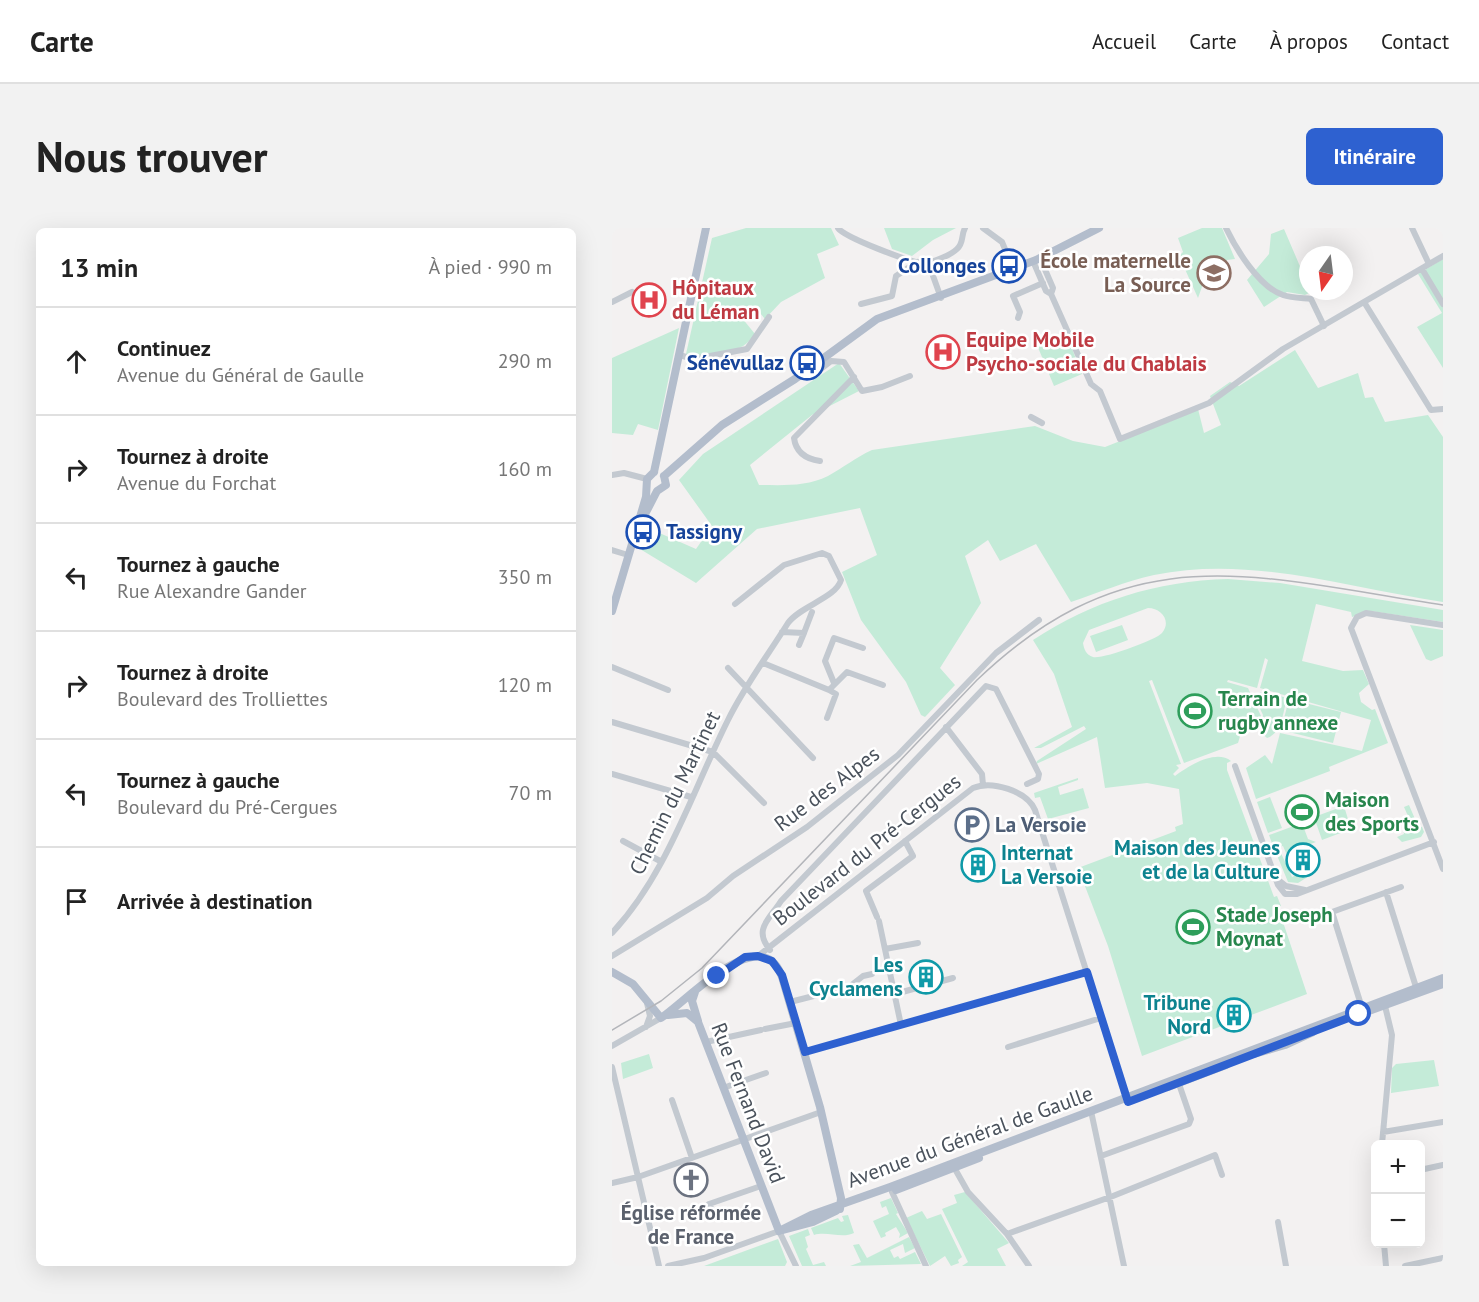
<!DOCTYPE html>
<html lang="fr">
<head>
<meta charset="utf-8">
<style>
	body { margin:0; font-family:"PT Sans",sans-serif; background:#f2f2f2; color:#222 }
	.controls { position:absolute; right:18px; bottom:18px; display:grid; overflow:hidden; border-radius:9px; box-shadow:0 6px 24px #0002 }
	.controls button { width:54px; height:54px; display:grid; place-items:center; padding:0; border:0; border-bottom:2px solid #e0e0e0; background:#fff; color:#222; font:30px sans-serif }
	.compass { position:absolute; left:687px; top:18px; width:54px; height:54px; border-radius:50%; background:#fff; box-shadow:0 6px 24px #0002; rotate:194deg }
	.stop { position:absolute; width:18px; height:18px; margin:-14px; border:4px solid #2e61d0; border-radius:50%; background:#fff }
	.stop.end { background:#2e61d0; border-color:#fff; box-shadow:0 2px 6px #0008 }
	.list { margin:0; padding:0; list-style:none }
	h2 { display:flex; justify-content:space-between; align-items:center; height:78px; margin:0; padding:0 24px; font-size:26px }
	h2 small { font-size:20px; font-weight:400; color:#767676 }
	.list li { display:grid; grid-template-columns:39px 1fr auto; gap:18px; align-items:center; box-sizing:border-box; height:108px; padding:0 24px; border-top:2px solid #e0e0e0 }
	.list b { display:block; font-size:22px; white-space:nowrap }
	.list p { margin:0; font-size:20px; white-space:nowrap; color:#767676 }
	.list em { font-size:20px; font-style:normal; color:#767676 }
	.icon { flex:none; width:33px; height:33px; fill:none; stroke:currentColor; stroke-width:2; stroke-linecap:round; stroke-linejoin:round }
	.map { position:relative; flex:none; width:831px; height:1038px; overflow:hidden; border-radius:9px }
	header { display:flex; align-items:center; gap:36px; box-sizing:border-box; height:84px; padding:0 30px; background:#fff; border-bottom:2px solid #e0e0e0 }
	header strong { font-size:28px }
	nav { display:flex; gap:33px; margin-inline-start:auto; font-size:21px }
	.intro { display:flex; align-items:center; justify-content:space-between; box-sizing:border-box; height:144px; padding:0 36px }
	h1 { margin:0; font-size:42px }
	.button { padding:15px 27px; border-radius:9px; background:#2e61d0; color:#fff; font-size:21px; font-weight:700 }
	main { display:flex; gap:36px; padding:0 36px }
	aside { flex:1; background:#fff; border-radius:9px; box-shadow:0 6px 24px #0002 }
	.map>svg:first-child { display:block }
	.green { fill:#c4ebd8; fill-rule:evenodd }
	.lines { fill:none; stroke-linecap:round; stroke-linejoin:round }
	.minor { stroke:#c3c9d0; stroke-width:6 }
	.major { stroke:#b3bdcc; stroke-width:8 }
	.rail { stroke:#b3b5ba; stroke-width:1.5 }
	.route { stroke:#2e61d0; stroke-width:8 }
	.labels { text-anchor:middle; stroke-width:5; stroke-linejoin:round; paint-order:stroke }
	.education-label { font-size:21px; font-weight:bold; fill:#785e54; stroke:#fff; text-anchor:end }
	.transit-label { font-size:21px; font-weight:bold; fill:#164399; stroke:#fff; text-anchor:end }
	.health-label { font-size:21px; font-weight:bold; fill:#be3a42; stroke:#fff; text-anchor:start }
	.leisure-label { font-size:21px; font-weight:bold; fill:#27864d; stroke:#fff; text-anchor:start }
	.street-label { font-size:21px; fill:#4a525c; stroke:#fff }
	.service-label { font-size:21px; font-weight:bold; fill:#4e5e75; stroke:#fff; text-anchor:start }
	.culture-label { font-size:21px; font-weight:bold; fill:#0d838f; stroke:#fff; text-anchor:end }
	.worship-label { font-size:21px; font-weight:bold; fill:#5b616d; stroke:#fff }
</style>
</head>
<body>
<header>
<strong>Carte</strong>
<nav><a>Accueil</a><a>Carte</a><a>À propos</a><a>Contact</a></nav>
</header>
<div class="intro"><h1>Nous trouver</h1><a class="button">Itinéraire</a></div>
<main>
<aside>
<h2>13 min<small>À pied · 990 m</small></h2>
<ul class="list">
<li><svg class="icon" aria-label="ahead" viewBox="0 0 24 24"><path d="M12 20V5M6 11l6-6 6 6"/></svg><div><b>Continuez</b><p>Avenue du Général de Gaulle</p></div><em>290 m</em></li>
<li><svg class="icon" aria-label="right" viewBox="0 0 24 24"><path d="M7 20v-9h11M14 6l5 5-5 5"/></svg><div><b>Tournez à droite</b><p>Avenue du Forchat</p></div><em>160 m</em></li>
<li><svg class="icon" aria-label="left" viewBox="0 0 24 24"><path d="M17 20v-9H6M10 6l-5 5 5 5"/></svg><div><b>Tournez à gauche</b><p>Rue Alexandre Gander</p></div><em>350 m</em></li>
<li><svg class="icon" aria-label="right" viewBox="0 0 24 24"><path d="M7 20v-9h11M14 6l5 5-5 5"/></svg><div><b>Tournez à droite</b><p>Boulevard des Trolliettes</p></div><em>120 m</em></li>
<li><svg class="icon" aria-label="left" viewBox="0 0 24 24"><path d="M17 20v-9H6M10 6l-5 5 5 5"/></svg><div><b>Tournez à gauche</b><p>Boulevard du Pré-Cergues</p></div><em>70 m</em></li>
<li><svg class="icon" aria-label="arrive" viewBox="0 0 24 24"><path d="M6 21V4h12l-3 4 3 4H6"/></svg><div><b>Arrivée à destination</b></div></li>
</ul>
</aside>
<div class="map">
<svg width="831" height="1038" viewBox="0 0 831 1038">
	<rect width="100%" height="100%" fill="#f3f1f1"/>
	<path class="green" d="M134 0H219L227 17 205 26 213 50 169 74 153 91 143 79 130 90 143 106C130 127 104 125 81 128L74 126 100 10Z
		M272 0H344L321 12 300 28 280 21Z
		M590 0H610L623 31 615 32 610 40 596 42 586 70 567 28 571 24 566 10Z
		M672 1 696 57V63L699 64 693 67 675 64 652 79 635 52 657 26 659 6Z
		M831 31V140L805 99 830 85 806 46Z
		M67 100 46 202 26 196 21 207 0 205V130Z
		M446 108 447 111 455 108 470 146 442 158 425 117Z
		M683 122 706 160 746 145 753 170 761 169 773 194 816 187 831 209V374C736 360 639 327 542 347 514 353 486 365 459 374L424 316 388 333 376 312 353 328 369 375 328 440 343 457 313 489 309 487 294 454 249 392 230 344 265 327 248 280 145 301 84 355 28 321 36 300 84 321 100 298 67 252 91 226 227 135 247 163 200 187 138 237 147 257C170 257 194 259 216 248 231 240 244 229 260 222L423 198 461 213 493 219 559 193 585 177 592 205 609 197 598 168 618 154 627 158Z
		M616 351 668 355 831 382V394L759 383 740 389 739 384 704 376 690 433 731 443 751 442 757 456 747 465 749 474 760 482 763 481 776 515 717 539 718 543 644 571 634 540 653 527 660 536 668 505 750 523 759 492 648 460 656 432 653 430 645 460 616 452 615 454 636 460 649 488 645 497 638 499 632 493 620 496 622 502 625 500 629 505 626 515 572 535 540 452 537 453 569 536 564 537 567 540 561 546 563 548C576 538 604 521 619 533L615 535V542L662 669 665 668 669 678 666 679 695 766 530 828 496 718 466 640 564 603 563 599 571 596 567 561 535 555 493 560 485 509 424 536 425 533 474 501 472 498 429 520H422L460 499 442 446 421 412C481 373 544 353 616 351ZM536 380C549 380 560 393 550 405 544 412 489 432 481 429 474 427 472 421 471 415L477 402Z
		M510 397 516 412 484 424 478 408Z
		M798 397 831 402V428L819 433 814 431Z
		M653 464 675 470C671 484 670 505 655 510L647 503 651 487 641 466Z
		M677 471 729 484 721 515 669 502Z
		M466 550V552L446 559 448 567 471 560 477 580 436 591 428 569 423 570 422 565Z
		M658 569 670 600 656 605 645 574Z
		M797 577 806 598 810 599 812 604 809 609 790 614 785 609 792 606 791 601 799 595 792 579Z
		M732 578 739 601 710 612 702 589Z
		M690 595 696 611 704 614 674 625 671 618 662 621 657 607Z
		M668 623 680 649 700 640 702 645 686 655 676 654 664 625Z
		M37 826 41 840 11 851 9 835Z
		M822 832 827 858 779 865 780 840 784 836Z
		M353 964 397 1015 385 1021 394 1038H350L356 1034 330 981 345 975 342 967Z
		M279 970 286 985 284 986 296 1005 287 1010 288 1006 284 999 273 1005 274 1008 269 1010 261 993 277 986 274 978 270 980 268 974Z
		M310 983 315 991 329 986 350 1029 346 1032 347 1035 339 1038 333 1028 318 1038 294 990Z
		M236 987 242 1005C230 1011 215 1003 202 1007L199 1000 226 990 229 994 232 993 230 988Z
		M196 1001 198 1007 193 1009 196 1019 194 1021 201 1037 212 1034 214 1038H190L177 1008Z
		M297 1009 303 1020 293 1025 291 1016 278 1022 282 1030 286 1028 288 1031 303 1024 309 1036 238 1038 249 1034 241 1017 247 1016 255 1030Z
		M166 1011 175 1034 173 1038H92Z"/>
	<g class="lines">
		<path class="minor" d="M226 0C232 9 299 35 311 35 320 35 339 27 345 21 352 15 349 7 353 0
			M371 0 390 14 398 33
			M614 0C624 21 647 59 671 67 679 70 690 70 699 71L712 98
			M800 0 817 36
			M428 30 441 60 439 66
			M421 33 434 63 439 66 479 156 488 163 508 211 597 175 671 121 831 28
			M316 34 329 70
			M810 41 831 76
			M0 74 20 64
			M752 74 819 182 831 181
			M249 76 280 68 284 48 305 34
			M406 90 408 84 401 68 431 55
			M67 127 82 131 135 121 157 89
			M194 143 202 146 219 133 232 134 250 163 270 159 298 148
			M419 189 430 195
			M208 233C194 231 184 225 182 210L242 149
			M0 247 12 245 35 251
			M0 322 16 327
			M831 397 754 385 745 389 739 400 831 641
			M170 404 192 405 200 384
			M187 417 192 405
			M151 435 217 462 235 444 271 457
			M0 439 56 462
			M116 440 201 530
			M222 455 213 433 222 410 251 420
			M215 490 224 466 217 462
			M0 494 101 524 152 575
			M334 499 370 546 371 557
			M623 538 666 657 673 666H685L822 614
			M0 546 79 569
			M11 613 48 633
			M664 650 674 658 693 662
			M774 664 804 759
			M265 689 254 663 301 628 293 613
			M267 693 289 797
			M0 705C55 646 80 564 116 492 132 459 156 427 176 395 188 378 224 370 229 352L217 328 210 325 172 337 123 376
			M273 721 306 715
			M158 722C141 701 157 692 169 673L374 458 384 461 427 546 426 551 415 556
			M0 728 95 670 121 648 195 599 286 527 384 425 427 392
			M146 728 361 560C380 552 415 563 423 582L516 874
			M283 766 341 750
			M178 774 237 759 251 748 260 746
			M750 780 720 684 789 659
			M34 799 38 788 35 775
			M153 801 184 795
			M94 814 149 802
			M0 818 49 790
			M396 819 489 790
			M193 824 475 744
			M0 839 47 1038
			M111 860 154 845
			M60 872 80 930
			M479 883 512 1038
			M771 904 831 894
			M770 916 780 807 773 778
			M489 928 577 896 579 891 567 856
			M343 941 356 964 395 1006 417 1038
			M808 942 831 937
			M0 955 26 949 209 884
			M280 964 314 1038
			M103 988 97 976 149 958
			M666 994 674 1038
			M395 1006 501 968 603 927 610 947
			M772 1016 774 1038
			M56 1038 92 1030 167 1003 184 1038
			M793 1038 831 1030"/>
		<path class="major" d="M42 244 94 0
			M52 248 110 197 183 151 265 91 424 32 487 0
			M31 290 45 263 54 257 52 248
			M0 383 34 269 35 251 42 244
			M0 744 21 756 49 790C75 773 150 691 170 749L208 879 229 970 228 981
			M83 764 80 773 86 793
			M56 787 75 785 86 794 167 1003
			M743 788 831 756
			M642 826 673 817 701 804
			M556 859 614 837
			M284 962 367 930
			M171 1002 201 994 224 983
			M167 1003 199 987 278 959 831 750"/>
		<path class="rail" d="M0 802 49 773 90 740 365 452C520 304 643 349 831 377"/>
	</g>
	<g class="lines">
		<path class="route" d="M105 748 133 729 146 728 160 733 170 747 193 824 475 744 516 874 747 786"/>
	</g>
	<defs>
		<symbol id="bus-ring" viewBox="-11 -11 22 22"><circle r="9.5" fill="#fff" stroke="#1a4fb4" stroke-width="1.5"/><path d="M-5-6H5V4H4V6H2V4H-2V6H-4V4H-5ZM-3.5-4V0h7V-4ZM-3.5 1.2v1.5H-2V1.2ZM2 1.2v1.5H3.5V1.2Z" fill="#1a4fb4"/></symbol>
		<symbol id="school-ring" viewBox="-11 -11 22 22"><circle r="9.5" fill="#fff" stroke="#8d6e63" stroke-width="1.5"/><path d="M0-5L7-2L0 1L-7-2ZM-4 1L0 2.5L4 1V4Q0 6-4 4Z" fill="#8d6e63"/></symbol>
		<symbol id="hospital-ring" viewBox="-11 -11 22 22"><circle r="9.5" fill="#fff" stroke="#e0444e" stroke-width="1.5"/><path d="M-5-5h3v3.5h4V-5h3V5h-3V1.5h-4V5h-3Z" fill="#e0444e"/></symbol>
		<symbol id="stadium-ring" viewBox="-11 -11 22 22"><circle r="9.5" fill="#fff" stroke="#2e9e5b" stroke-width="1.5"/><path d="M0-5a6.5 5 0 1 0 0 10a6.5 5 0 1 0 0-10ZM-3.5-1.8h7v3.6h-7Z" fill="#2e9e5b"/></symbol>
		<symbol id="parking-ring" viewBox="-11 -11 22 22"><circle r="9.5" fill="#fff" stroke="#5c6f8a" stroke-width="1.5"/><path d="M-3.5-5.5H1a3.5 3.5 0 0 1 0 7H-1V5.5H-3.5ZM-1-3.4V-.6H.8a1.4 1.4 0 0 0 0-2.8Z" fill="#5c6f8a"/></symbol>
		<symbol id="building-ring" viewBox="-11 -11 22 22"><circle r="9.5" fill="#fff" stroke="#0f9aa8" stroke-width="1.5"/><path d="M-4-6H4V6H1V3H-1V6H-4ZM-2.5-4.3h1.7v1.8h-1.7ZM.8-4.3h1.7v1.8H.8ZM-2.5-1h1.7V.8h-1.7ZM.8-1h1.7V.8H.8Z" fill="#0f9aa8"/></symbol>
		<symbol id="church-ring" viewBox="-11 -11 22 22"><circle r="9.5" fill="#fff" stroke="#6b7280" stroke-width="1.5"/><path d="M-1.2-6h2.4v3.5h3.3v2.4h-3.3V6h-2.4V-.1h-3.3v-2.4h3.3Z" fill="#6b7280"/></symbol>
	</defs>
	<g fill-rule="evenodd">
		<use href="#bus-ring" x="378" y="19" width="38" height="38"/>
		<use href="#school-ring" x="583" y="26" width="38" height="38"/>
		<use href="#hospital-ring" x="18" y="53" width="38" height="38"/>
		<use href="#hospital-ring" x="312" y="105" width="38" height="38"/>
		<use href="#bus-ring" x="176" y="116" width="38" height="38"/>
		<use href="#bus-ring" x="12" y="285" width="38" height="38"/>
		<use href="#stadium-ring" x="564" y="464" width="38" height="38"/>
		<use href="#stadium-ring" x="671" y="565" width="38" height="38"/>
		<use href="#parking-ring" x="341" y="578" width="38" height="38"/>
		<use href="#building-ring" x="672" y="613" width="38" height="38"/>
		<use href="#building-ring" x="347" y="618" width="38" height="38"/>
		<use href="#stadium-ring" x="562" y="680" width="38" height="38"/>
		<use href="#building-ring" x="295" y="730" width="38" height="38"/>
		<use href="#building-ring" x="603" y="768" width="38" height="38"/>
		<use href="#church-ring" x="60" y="933" width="38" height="38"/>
	</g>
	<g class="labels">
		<g class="education-label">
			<text x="579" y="40">École maternelle<tspan x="579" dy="24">La Source</tspan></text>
		</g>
		<g class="transit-label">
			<text x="374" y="45">Collonges</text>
			<text x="172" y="142">Sénévullaz</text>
			<text x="54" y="311" text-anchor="start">Tassigny</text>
		</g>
		<g class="health-label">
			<text x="60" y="67">Hôpitaux<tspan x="60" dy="24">du Léman</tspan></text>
			<text x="354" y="119">Equipe Mobile<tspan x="354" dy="24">Psycho-sociale du Chablais</tspan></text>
		</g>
		<g class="leisure-label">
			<text x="606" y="478">Terrain de<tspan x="606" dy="24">rugby annexe</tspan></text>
			<text x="713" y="579">Maison<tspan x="713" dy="24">des Sports</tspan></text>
			<text x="604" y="694">Stade Joseph<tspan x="604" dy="24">Moynat</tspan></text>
		</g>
		<g class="street-label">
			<text transform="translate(215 561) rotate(-37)" y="7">Rue des Alpes</text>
			<text transform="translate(63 565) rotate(-64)" y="7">Chemin du Martinet</text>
			<text transform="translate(255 622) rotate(-38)" y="7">Boulevard du Pré-Cergues</text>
			<text transform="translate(136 875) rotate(69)" y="7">Rue Fernand David</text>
			<text transform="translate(358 909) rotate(-20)" y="7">Avenue du Général de Gaulle</text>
		</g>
		<g class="service-label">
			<text x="383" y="604">La Versoie</text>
		</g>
		<g class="culture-label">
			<text x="668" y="627">Maison des Jeunes<tspan x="668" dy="24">et de la Culture</tspan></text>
			<text x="389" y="632" text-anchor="start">Internat<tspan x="389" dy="24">La Versoie</tspan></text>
			<text x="291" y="744">Les<tspan x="291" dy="24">Cyclamens</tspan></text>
			<text x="599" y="782">Tribune<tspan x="599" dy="24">Nord</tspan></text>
		</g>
		<g class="worship-label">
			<text x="79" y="992">Église réformée<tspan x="79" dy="24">de France</tspan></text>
		</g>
	</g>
</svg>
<div class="controls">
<button>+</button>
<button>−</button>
</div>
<svg class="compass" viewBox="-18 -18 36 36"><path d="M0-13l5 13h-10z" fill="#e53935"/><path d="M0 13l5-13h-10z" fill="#767676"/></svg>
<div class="stop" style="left:747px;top:786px"></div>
<div class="stop end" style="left:105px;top:748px"></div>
</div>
</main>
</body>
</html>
